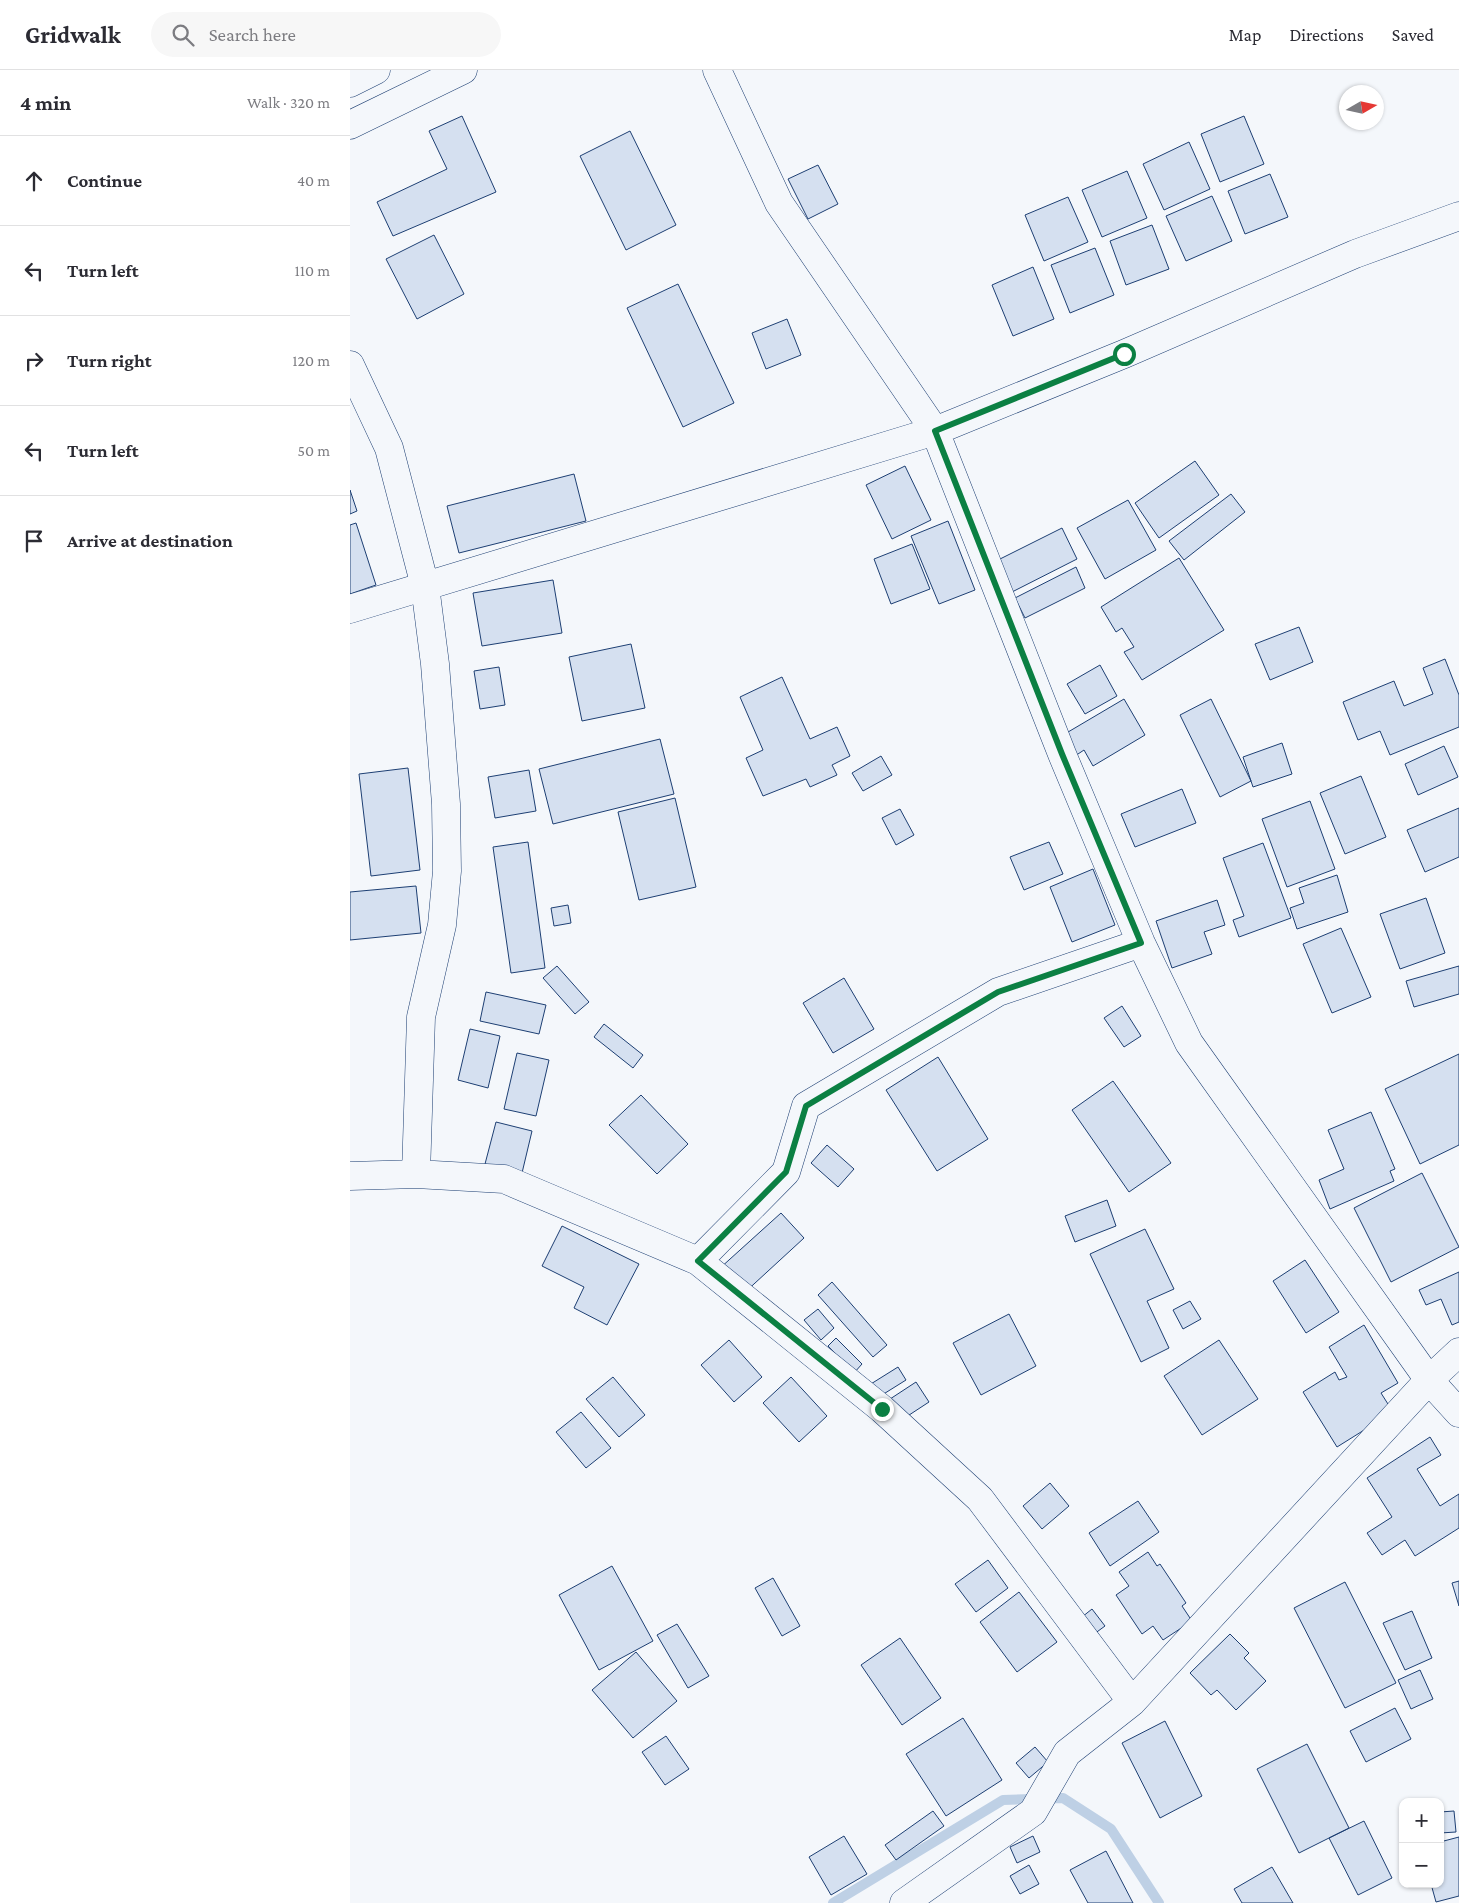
<!DOCTYPE html>
<html lang="en">
<head>
<meta charset="utf-8">
<style>
	body { margin:0; font-family:"Crimson Pro",serif; background:#f7f7f7; color:#2b2b33 }
	.controls { position:absolute; right:15px; bottom:15px; display:grid; overflow:hidden; border-radius:10px; box-shadow:0 1px 4px #0004 }
	.controls button { width:45px; height:45px; display:grid; place-items:center; padding:0; border:0; border-bottom:1px solid #e1e1e2; background:#fff; color:#2b2b33; font:25px sans-serif }
	.compass { position:absolute; left:989px; top:15px; width:45px; height:45px; border-radius:50%; background:#fff; box-shadow:0 1px 4px #0004; rotate:81deg }
	.stop { position:absolute; width:15px; height:15px; margin:-11px; border:4px solid #0b8043; border-radius:50%; background:#fff }
	.stop.end { background:#0b8043; border-color:#fff; box-shadow:0 1px 5px #0008 }
	.list { margin:0; padding:0; list-style:none }
	h2 { display:flex; justify-content:space-between; align-items:center; height:65px; margin:0; padding:0 20px; font-size:21px }
	h2 small { font-size:16px; font-weight:400; color:#7c7c81 }
	.list li { display:grid; grid-template-columns:32px 1fr auto; gap:15px; align-items:center; box-sizing:border-box; height:90px; padding:0 20px; border-top:1px solid #e1e1e2 }
	.list b { display:block; font-size:19px; white-space:nowrap }
	.list em { font-size:16px; font-style:normal; color:#7c7c81 }
	.icon { flex:none; width:28px; height:28px; fill:none; stroke:currentColor; stroke-width:2; stroke-linecap:round; stroke-linejoin:round }
	.map { position:relative; flex:none; width:1109px; height:1833px; overflow:hidden }
	header { display:flex; align-items:center; gap:30px; box-sizing:border-box; height:70px; padding:0 25px; background:#fff; border-bottom:1px solid #e1e1e2 }
	header strong { font-size:24px }
	nav { display:flex; gap:28px; margin-inline-start:auto; font-size:18px }
	.search { width:350px; height:45px; background:#f7f7f7; display:flex; align-items:center; gap:12px; box-sizing:border-box; padding:0 18px; border-radius:28px; color:#7c7c81; font-size:19px }
	main { display:flex }
	aside { flex:1; background:#fff }
	.map>svg:first-child { display:block }
	.lines { fill:none; stroke-linecap:round; stroke-linejoin:round }
	.stream { stroke:#bed0e5; stroke-width:10 }
	.building { fill:#d5e0f0; stroke:#1d3f73 }
	.minor-casing { stroke:#1d3f73; stroke-width:29 }
	.highway-casing { stroke:#1d3f73; stroke-width:29 }
	.minor { stroke:#f4f7fb; stroke-width:28 }
	.highway { stroke:#f4f7fb; stroke-width:28 }
	.route { stroke:#0b8043; stroke-width:6 }
</style>
</head>
<body>
<header>
<strong>Gridwalk</strong>
<div class="search"><svg class="icon" aria-label="search" viewBox="0 0 24 24"><circle cx="10" cy="10" r="6"/><path d="M15 15l6 6"/></svg>Search here</div>
<nav><a>Map</a><a>Directions</a><a>Saved</a></nav>
</header>
<main>
<aside>
<h2>4 min<small>Walk · 320 m</small></h2>
<ul class="list">
<li><svg class="icon" aria-label="ahead" viewBox="0 0 24 24"><path d="M12 20V5M6 11l6-6 6 6"/></svg><div><b>Continue</b></div><em>40 m</em></li>
<li><svg class="icon" aria-label="left" viewBox="0 0 24 24"><path d="M17 20v-9H6M10 6l-5 5 5 5"/></svg><div><b>Turn left</b></div><em>110 m</em></li>
<li><svg class="icon" aria-label="right" viewBox="0 0 24 24"><path d="M7 20v-9h11M14 6l5 5-5 5"/></svg><div><b>Turn right</b></div><em>120 m</em></li>
<li><svg class="icon" aria-label="left" viewBox="0 0 24 24"><path d="M17 20v-9H6M10 6l-5 5 5 5"/></svg><div><b>Turn left</b></div><em>50 m</em></li>
<li><svg class="icon" aria-label="arrive" viewBox="0 0 24 24"><path d="M6 21V4h12l-3 4 3 4H6"/></svg><div><b>Arrive at destination</b></div></li>
</ul>
</aside>
<div class="map">
<svg width="1109" height="1833" viewBox="0 0 1109 1833">
	<rect width="100%" height="100%" fill="#f4f7fb"/>
	<g class="lines">
		<path class="stream" d="M483 1833 653 1730 713 1728 761 1759 809 1833"/>
	</g>
	<path class="building" d="M112 46 146 122 43 166 27 132 97 99 79 61Z
		M894 46 914 94 870 112 851 64Z
		M280 61 326 155 276 180 230 86Z
		M839 72 860 119 814 140 793 94Z
		M468 95 488 134 458 149 438 109Z
		M777 101 797 148 752 167 732 120Z
		M920 104 938 147 895 164 878 121Z
		M862 126 882 171 836 191 816 146Z
		M718 127 738 172 694 191 675 145Z
		M802 155 819 199 776 215 760 171Z
		M84 165 114 224 67 249 36 189Z
		M745 178 764 225 720 243 701 195Z
		M683 197 704 249 663 266 642 215Z
		M328 214 384 333 333 357 277 238Z
		M437 249 451 285 416 299 402 263Z
		M845 391 869 425 809 468 785 433Z
		M555 396 581 450 542 469 516 415Z
		M224 404 236 451 109 483 97 436Z
		M0 420 7 441 0 444Z
		M881 424 895 442 834 490 819 471Z
		M778 430 806 480 755 509 727 458Z
		M598 451 625 520 589 534 561 466Z
		M6 453 26 515 0 524V455Z
		M712 458 727 489 662 522 646 491Z
		M562 474 580 519 541 534 524 489Z
		M829 488 874 560 792 610 774 582 784 577 772 558 766 562 751 537Z
		M726 497 735 518 675 548 665 528Z
		M203 510 212 563 132 576 123 523Z
		M949 557 963 592 920 610 905 574Z
		M281 574 295 638 232 651 219 587Z
		M1095 589 1109 625V657L1040 685 1030 661 1008 670 993 632 1044 611 1054 636 1083 624 1073 598Z
		M750 595 767 626 735 644 717 614Z
		M149 597 155 635 130 639 124 601Z
		M432 607 460 669 487 657 500 686 482 695 487 705 460 717 456 709 413 726 396 688 413 680 390 627Z
		M774 629 795 665 743 696 734 680 725 686 713 665Z
		M861 629 901 711 870 727 830 645Z
		M310 669 324 724 203 754 189 699Z
		M932 673 942 704 903 717 893 687Z
		M1094 676 1108 707 1068 725 1055 694Z
		M531 686 542 705 513 721 502 703Z
		M58 698 70 800 21 806 9 704Z
		M179 700 186 741 145 748 138 707Z
		M1011 706 1036 767 995 784 970 723Z
		M832 719 846 753 785 777 771 744Z
		M325 728 346 817 289 830 268 742Z
		M960 731 985 799 937 817 912 749Z
		M1109 738V787L1075 802 1057 760Z
		M550 739 564 765 546 775 532 748Z
		M178 772 195 898 161 903 143 777Z
		M699 772 713 804 674 820 660 787Z
		M913 773 941 848 889 867 883 850 894 846 873 788Z
		M743 799 765 855 722 872 700 817Z
		M987 805 998 842 947 859 940 838 954 833 949 818Z
		M66 816 71 863 0 870V822Z
		M1076 828 1095 883 1050 899 1030 844Z
		M867 830 875 855 854 862 862 884 822 898 806 851Z
		M218 835 221 853 204 856 201 838Z
		M991 858 1021 927 982 943 953 874Z
		M207 896 239 932 225 944 193 908Z
		M1109 896V924L1064 937 1056 911Z
		M494 908 524 959 483 983 453 933Z
		M136 922 196 935 189 964 130 951Z
		M772 936 791 966 774 977 754 948Z
		M254 954 293 985 283 998 244 967Z
		M120 959 150 966 138 1018 108 1010Z
		M167 983 199 990 186 1046 154 1039Z
		M1109 984V1075L1070 1094 1035 1019Z
		M588 987 638 1069 587 1101 536 1020Z
		M763 1011 821 1093 779 1122 722 1040Z
		M291 1025 338 1074 307 1104 259 1055Z
		M1021 1042 1045 1099 1040 1101 1044 1111 980 1139 969 1110 994 1099 978 1060Z
		M146 1052 182 1061 172 1103 135 1094Z
		M477 1075 504 1099 488 1117 461 1093Z
		M1072 1103 1109 1177 1041 1212 1004 1138Z
		M757 1130 766 1156 725 1172 715 1146Z
		M431 1143 454 1168 392 1225 369 1199Z
		M212 1156 289 1194 257 1255 224 1238 234 1217 192 1196Z
		M795 1159 824 1219 797 1231 819 1278 791 1292 740 1184Z
		M955 1190 989 1242 956 1263 923 1211Z
		M1109 1202V1252L1102 1255 1091 1229 1076 1235 1069 1220Z
		M482 1212 537 1275 523 1287 468 1225Z
		M840 1231 851 1249 833 1259 823 1240Z
		M468 1239 484 1258 471 1270 454 1250Z
		M659 1244 686 1296 631 1325 603 1273Z
		M1014 1255 1048 1313 1031 1323 1043 1342 987 1377 953 1322 985 1302 989 1310 997 1307 979 1277Z
		M486 1268 512 1294 504 1303 478 1276Z
		M379 1270 412 1307 384 1332 351 1295Z
		M869 1270 908 1329 852 1365 814 1306Z
		M548 1297 556 1310 524 1330 516 1317Z
		M263 1307 295 1345 269 1367 236 1329Z
		M441 1307 477 1346 449 1372 413 1333Z
		M566 1312 579 1332 550 1351 537 1331Z
		M231 1342 261 1378 236 1398 206 1362Z
		M1080 1367 1091 1385 1067 1399 1090 1436 1109 1424V1458L1065 1486 1055 1470 1032 1485 1017 1463 1042 1447 1017 1408Z
		M700 1413 719 1436 692 1459 673 1436Z
		M788 1431 809 1462 760 1496 739 1463Z
		M798 1482 807 1496 810 1494 836 1533 832 1536 842 1551 813 1570 803 1556 792 1564 766 1525 779 1516 769 1502Z
		M638 1490 658 1518 626 1542 605 1514Z
		M262 1496 303 1571 249 1600 209 1525Z
		M423 1508 450 1556 432 1566 405 1518Z
		M1109 1511V1536L1102 1513Z
		M995 1512 1046 1613 995 1638 944 1538Z
		M669 1522 707 1572 667 1602 630 1552Z
		M742 1539 755 1556 740 1567 727 1551Z
		M1062 1541 1082 1588 1055 1600 1033 1553Z
		M327 1554 359 1606 338 1618 307 1565Z
		M880 1564 899 1583 894 1588 916 1611 886 1640 867 1620 861 1625 840 1603Z
		M550 1568 591 1628 552 1655 511 1595Z
		M286 1582 327 1631 283 1668 242 1620Z
		M1070 1600 1083 1629 1061 1639 1048 1610Z
		M1045 1638 1061 1669 1016 1692 1000 1661Z
		M613 1648 652 1710 596 1746 556 1684Z
		M815 1651 852 1726 810 1748 772 1673Z
		M316 1666 339 1699 315 1715 292 1682Z
		M957 1674 999 1758 949 1783 907 1699Z
		M685 1677 698 1692 679 1708 666 1693Z
		M583 1741 594 1756 546 1790 535 1775Z
		M1104 1741 1106 1762 1090 1763V1742Z
		M1014 1751 1042 1808 1008 1825 979 1768Z
		M494 1766 517 1804 481 1825 459 1787Z
		M683 1766 690 1782 667 1793 660 1777Z
		M1109 1767V1826L1086 1832 1081 1814H1090V1772Z
		M756 1781 783 1833H738L720 1800Z
		M679 1795 689 1814 670 1824 660 1806Z
		M922 1797 943 1833H892L884 1819Z"/>
	<g class="lines">
		<defs>
			<path id="minor" d="M367 0 429 133 585 361 712 684 791 873 839 973 1079 1310 1109 1343
				M0 295 39 378 75 516 85 594 96 734 97 801 92 855 71 947 66 1104
				M0 539 585 361 774 284 1005 184 1109 146
				M0 1106 66 1104 154 1109 348 1191 532 1339 630 1429 782 1632
				M348 1191 436 1102 456 1036 648 922 791 873
				M554 1833 683 1742 717 1683 782 1632 1079 1310 1109 1282"/>
			<path id="highway" d="M0 13 26 0
				M0 55 113 0"/>
		</defs>
		<use href="#minor" class="minor-casing"/>
		<use href="#highway" class="highway-casing"/>
		<use href="#minor" class="minor"/>
		<use href="#highway" class="highway"/>
	</g>
	<g class="lines">
		<path class="route" d="M532 1339 348 1191 436 1102 456 1036 648 922 791 873 712 684 585 361 774 284"/>
	</g>
</svg>
<div class="controls">
<button>+</button>
<button>−</button>
</div>
<svg class="compass" viewBox="-18 -18 36 36"><path d="M0-13l5 13h-10z" fill="#e53935"/><path d="M0 13l5-13h-10z" fill="#7c7c81"/></svg>
<div class="stop" style="left:774px;top:284px"></div>
<div class="stop end" style="left:532px;top:1339px"></div>
</div>
</main>
</body>
</html>
